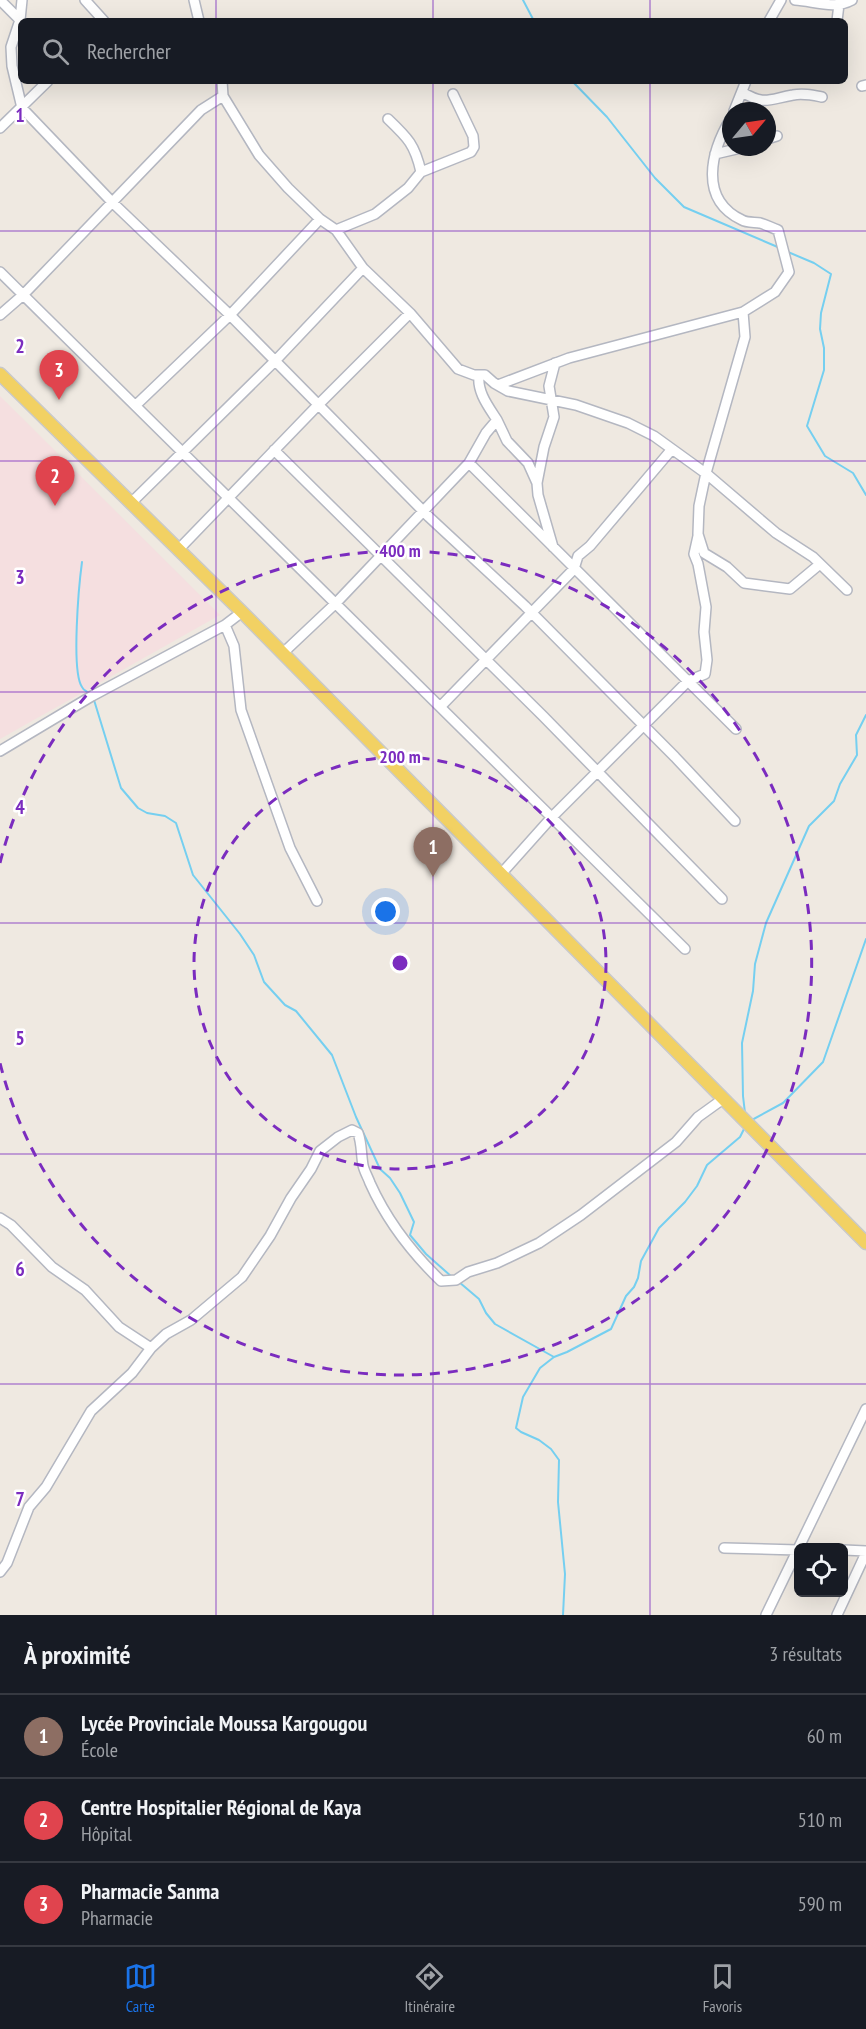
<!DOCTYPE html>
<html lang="fr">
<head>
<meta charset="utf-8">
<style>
	body { margin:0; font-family:"PT Sans Narrow",sans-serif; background:#20242c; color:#f1f3f6 }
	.controls { position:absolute; right:18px; bottom:18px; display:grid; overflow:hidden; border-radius:9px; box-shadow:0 6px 24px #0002 }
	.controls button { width:54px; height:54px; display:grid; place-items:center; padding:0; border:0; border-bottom:2px solid #363941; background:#171b24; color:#f1f3f6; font:30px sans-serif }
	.compass { position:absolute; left:722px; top:102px; width:54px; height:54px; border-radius:50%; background:#171b24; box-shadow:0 6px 24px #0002; rotate:61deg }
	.you { position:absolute; left:386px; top:912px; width:21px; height:21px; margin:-15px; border:4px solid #fff; border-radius:50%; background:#1a73e8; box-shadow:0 0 0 9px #1a73e833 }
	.badge { display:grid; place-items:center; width:39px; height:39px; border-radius:50%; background:#1a73e8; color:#fff; font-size:20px; font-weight:700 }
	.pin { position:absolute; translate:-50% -50px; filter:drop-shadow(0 2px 3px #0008) }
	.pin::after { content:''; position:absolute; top:32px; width:21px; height:18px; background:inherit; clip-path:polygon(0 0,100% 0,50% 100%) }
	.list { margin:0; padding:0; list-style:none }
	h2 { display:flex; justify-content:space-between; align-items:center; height:78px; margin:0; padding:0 24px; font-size:26px }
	h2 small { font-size:20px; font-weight:400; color:#9ea1a6 }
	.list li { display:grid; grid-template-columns:39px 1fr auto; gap:18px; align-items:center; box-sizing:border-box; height:84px; padding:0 24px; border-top:2px solid #363941 }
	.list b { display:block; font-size:22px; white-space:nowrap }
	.list p { margin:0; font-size:20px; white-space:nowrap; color:#9ea1a6 }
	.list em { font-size:20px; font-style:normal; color:#9ea1a6 }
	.icon { flex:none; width:33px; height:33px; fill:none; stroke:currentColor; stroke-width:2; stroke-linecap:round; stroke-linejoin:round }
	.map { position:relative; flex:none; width:866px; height:1615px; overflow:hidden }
	.search { position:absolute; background:#171b24; box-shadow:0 6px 24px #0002; left:18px; right:18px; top:18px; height:66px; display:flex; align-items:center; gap:15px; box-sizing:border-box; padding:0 21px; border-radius:9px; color:#9ea1a6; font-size:22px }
	.sheet { height:330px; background:#171b24 }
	nav { display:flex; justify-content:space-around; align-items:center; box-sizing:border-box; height:84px; border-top:2px solid #363941; background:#171b24; font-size:16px; color:#9ea1a6 }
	nav a { display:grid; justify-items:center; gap:3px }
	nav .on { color:#1a73e8 }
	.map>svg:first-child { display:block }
	.medical { fill:#f5dfe0 }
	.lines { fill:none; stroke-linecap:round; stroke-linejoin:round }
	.stream { stroke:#75cff0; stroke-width:2 }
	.minor-casing { stroke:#b4b7c1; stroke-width:12 }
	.major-casing { stroke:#c9c9c9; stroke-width:15 }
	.minor { stroke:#fff; stroke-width:9 }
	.major { stroke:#f2d163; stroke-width:12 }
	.grid { fill:none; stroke:#7b2cbf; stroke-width:1.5; stroke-opacity:0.55 }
	.ring { fill:none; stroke:#7b2cbf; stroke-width:3; stroke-dasharray:10 8 }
	.grid-label { font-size:20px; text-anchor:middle; font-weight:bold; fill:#7b2cbf; stroke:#fff; stroke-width:5; stroke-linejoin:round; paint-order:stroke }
	.centre { fill:#7b2cbf; stroke:#fff; stroke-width:3 }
	.ring-label { font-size:18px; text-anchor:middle; font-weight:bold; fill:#7b2cbf; stroke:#fff; stroke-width:5; stroke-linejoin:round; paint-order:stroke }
</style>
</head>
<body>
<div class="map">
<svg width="866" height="1615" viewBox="0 0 866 1615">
	<rect width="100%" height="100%" fill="#efe9e1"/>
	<path class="medical" d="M0 396 220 615 0 739Z"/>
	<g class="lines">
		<path class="stream" d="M523 0 534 21
			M572 81 607 117 655 178 684 207 780 248
			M788 252 814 263 831 274 821 313 820 329 824 348V370L807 426 825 456 853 473 866 495
			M82 562C79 584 71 671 82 687 83 690 86 691 89 693
			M94 700 121 788 138 808 147 813 165 816 176 823 193 875 240 934 254 955 264 982 285 1005 296 1011 332 1055 356 1117 380 1169 390 1178 400 1193 414 1222 410 1235 426 1254 452 1277
			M745 1113 743 1096 742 1043 753 991 755 964 766 923 809 826 834 801 840 784 857 755 856 735 866 715
			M750 1121 783 1103 823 1062 866 939
			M459 1282 479 1299 486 1313 495 1324 554 1357
			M563 1615 565 1574 558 1502 559 1460 551 1449 539 1440 521 1432 516 1428 523 1397 540 1368 554 1357 567 1352 611 1329 626 1296 634 1287 638 1278 641 1261 659 1228 685 1202 697 1186 707 1165 740 1137 745 1127"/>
		<defs>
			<path id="minor" d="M0 0 21 21
				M22 0 20 20 11 47 12 66 22 108 112 202 230 315 429 517 525 606 675 757 735 821
				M85 0 104 21
				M194 0 199 21
				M795 0C814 1 834 10 852 0
				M769 21 781 0
				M837 21 839 4
				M222 81 223 96 259 155 288 188 320 219 336 230 363 268
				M862 86 866 85
				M742 92C765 106 769 99 793 95 803 93 812 95 822 97
				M734 111 746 81
				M731 118C711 151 698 199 742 220 747 223 755 222 760 223 767 225 772 228 778 230L789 272 775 292 743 312
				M388 119C408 138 415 145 421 172
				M0 128 48 81
				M767 139 777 136
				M715 154 745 147
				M336 230 375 214 408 188 421 172 471 152 474 147 473 136 453 94
				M0 272 685 949
				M0 315 23 295 201 110 223 96
				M498 385 569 358 743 312 745 337 706 473 699 506 698 534 704 553 727 567 744 583 790 589 820 564
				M136 405 230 315 320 219
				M497 420 507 441 528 463 537 483 538 495 553 547
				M274 450 543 716 722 899
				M469 463 736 729
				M537 483 544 447 554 417 549 386 555 363
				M131 503 276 360 363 268 410 313 458 369 474 375H485L494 383 508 391 576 405 628 423 654 436 708 475 776 533 813 557 847 590
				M179 549 319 404 410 313
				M225 625 234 646 241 710 290 848 317 901
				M283 653 336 603 469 463 486 433 497 420C488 406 477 392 479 375
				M441 706 574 569 578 556 590 546 672 449
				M0 751 92 696 225 625 242 612
				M501 874 552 817 688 681 705 674 707 660 704 632 706 607 698 564 694 554 698 536
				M0 1218 11 1225 52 1267 85 1290 119 1327 151 1348
				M724 1548 798 1550
				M844 1550 866 1551
				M0 1572 7 1563 29 1507 46 1487 91 1411 132 1373 151 1348 166 1334 191 1320 242 1277 270 1236 291 1198 311 1169 320 1151 338 1137 352 1130 358 1133C362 1144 361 1154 363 1165 364 1171 368 1177 370 1183 387 1221 412 1253 441 1281L456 1280 468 1272 497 1263 539 1243 581 1215 676 1142 698 1117 723 1099
				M766 1615 866 1409
				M837 1615 866 1553"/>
			<path id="major" d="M0 374 242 612 866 1243"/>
		</defs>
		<use href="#minor" class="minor-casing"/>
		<use href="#major" class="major-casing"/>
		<use href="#minor" class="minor"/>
		<use href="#major" class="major"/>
	</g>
	<path class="grid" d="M216 0V21M433 0V21M650 0V21M216 81V1615M433 81V1615M650 81V1615M0 231H866M0 461H866M0 692H866M0 923H866M0 1154H866M0 1384H866"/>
	<g class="ring">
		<circle cx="400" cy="963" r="206"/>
		<path d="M0 863A412 412 0 1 1 0 1063"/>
	</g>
	<g class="grid-label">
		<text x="20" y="122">1</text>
		<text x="20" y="353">2</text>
		<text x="20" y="584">3</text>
		<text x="20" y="814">4</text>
		<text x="20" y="1045">5</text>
		<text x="20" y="1276">6</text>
		<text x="20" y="1506">7</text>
	</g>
	<circle cx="400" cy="963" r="9" class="centre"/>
	<g class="ring-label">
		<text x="400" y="557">400 m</text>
		<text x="400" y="763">200 m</text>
	</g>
</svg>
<div class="controls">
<button><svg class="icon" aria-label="locate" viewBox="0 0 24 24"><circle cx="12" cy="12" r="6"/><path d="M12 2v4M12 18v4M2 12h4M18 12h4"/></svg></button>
</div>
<svg class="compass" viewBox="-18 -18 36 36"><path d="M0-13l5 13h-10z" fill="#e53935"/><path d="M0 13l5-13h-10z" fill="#9ea1a6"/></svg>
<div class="you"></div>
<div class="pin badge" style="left:433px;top:877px;background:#8d6e63">1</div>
<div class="pin badge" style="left:55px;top:506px;background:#e0444e">2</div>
<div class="pin badge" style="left:59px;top:400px;background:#e0444e">3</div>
<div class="search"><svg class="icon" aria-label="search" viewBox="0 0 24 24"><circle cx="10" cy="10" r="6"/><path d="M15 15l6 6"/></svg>Rechercher</div>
</div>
<section class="sheet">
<h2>À proximité<small>3 résultats</small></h2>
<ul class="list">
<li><span class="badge" style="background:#8d6e63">1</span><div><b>Lycée Provinciale Moussa Kargougou</b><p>École</p></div><em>60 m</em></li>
<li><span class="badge" style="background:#e0444e">2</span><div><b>Centre Hospitalier Régional de Kaya</b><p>Hôpital</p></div><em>510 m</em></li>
<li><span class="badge" style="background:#e0444e">3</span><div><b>Pharmacie Sanma</b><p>Pharmacie</p></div><em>590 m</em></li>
</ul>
</section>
<nav>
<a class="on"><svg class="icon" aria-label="map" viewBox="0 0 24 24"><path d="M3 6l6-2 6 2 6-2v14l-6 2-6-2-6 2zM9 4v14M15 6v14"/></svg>Carte</a>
<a><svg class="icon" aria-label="directions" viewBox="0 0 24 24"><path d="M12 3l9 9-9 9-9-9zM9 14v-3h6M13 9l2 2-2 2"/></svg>Itinéraire</a>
<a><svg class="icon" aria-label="saved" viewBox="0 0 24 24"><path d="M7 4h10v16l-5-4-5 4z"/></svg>Favoris</a>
</nav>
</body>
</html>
